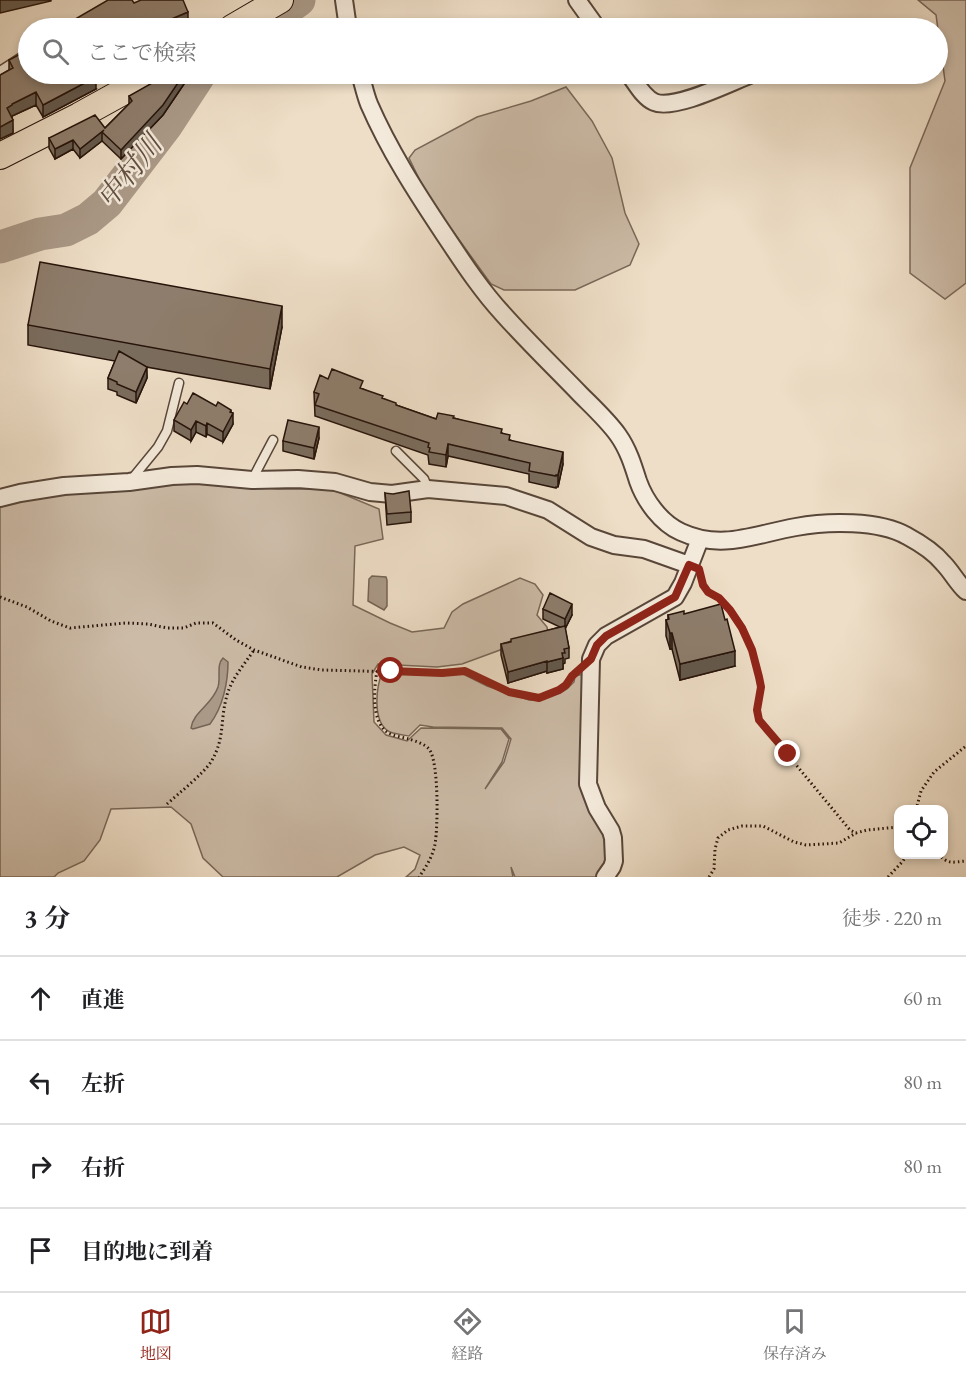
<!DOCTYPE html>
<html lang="ja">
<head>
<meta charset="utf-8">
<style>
	body { margin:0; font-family:"EB Garamond","Noto Serif JP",serif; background:#f2f2f2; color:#202124 }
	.controls { position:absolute; right:18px; bottom:18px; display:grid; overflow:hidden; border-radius:12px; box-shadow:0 3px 9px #0003 }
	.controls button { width:54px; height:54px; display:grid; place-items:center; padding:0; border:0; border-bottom:2px solid #e0e0e0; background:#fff; color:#202124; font:30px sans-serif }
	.stop { position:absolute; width:18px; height:18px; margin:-14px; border:4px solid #8f2418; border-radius:50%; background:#fff }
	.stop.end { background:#8f2418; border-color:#fff; box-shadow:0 2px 6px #0008 }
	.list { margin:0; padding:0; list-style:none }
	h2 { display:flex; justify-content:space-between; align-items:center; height:78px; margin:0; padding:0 24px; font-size:26px }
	h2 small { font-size:20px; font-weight:400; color:#757577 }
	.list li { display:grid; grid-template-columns:39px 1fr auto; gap:18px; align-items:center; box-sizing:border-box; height:84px; padding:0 24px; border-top:2px solid #e0e0e0 }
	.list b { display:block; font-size:22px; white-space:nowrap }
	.list em { font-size:20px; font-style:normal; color:#757577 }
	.icon { flex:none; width:33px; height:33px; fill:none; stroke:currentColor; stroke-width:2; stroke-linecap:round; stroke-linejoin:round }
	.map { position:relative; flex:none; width:966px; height:877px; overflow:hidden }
	.search { position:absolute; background:#fff; box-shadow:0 3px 9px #0003; left:18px; right:18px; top:18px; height:66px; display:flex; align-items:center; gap:15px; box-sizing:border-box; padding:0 21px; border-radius:33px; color:#757577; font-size:22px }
	.sheet { height:414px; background:#fff }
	nav { display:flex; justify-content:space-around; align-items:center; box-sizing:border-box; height:84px; border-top:2px solid #e0e0e0; background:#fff; font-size:16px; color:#757577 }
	nav a { display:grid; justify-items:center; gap:3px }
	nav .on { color:#8f2418 }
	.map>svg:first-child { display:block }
	.green { fill:#ccbba7; stroke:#796758; stroke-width:1.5 }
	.water { fill:#aa9987; stroke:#756355; stroke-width:1.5 }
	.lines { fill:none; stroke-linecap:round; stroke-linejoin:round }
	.river { stroke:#aa9987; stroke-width:33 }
	.service-casing { stroke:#584639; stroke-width:11 }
	.minor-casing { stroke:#584639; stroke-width:20 }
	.primary-casing { stroke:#26130a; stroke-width:28 }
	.path { stroke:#26130a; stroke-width:3; stroke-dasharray:1.5 3; stroke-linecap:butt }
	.service { stroke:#f4eadb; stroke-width:8 }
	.minor { stroke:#f4eadb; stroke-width:16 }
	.primary { stroke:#eedec7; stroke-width:26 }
	.wall { fill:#7a6c5d; stroke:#26130a; stroke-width:1.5 }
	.shaded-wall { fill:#63584c; stroke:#26130a; stroke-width:1.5 }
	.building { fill:#8e7d6c; stroke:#26130a; stroke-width:1.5 }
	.route { stroke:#8f2418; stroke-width:8 }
	.labels { text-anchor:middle; stroke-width:5; stroke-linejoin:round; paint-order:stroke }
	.water-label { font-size:28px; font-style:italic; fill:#614f42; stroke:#f4eadb }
</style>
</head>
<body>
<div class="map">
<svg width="966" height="877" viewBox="0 0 966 877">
	<rect width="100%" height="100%" fill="#eedec7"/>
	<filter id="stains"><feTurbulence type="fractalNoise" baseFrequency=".00333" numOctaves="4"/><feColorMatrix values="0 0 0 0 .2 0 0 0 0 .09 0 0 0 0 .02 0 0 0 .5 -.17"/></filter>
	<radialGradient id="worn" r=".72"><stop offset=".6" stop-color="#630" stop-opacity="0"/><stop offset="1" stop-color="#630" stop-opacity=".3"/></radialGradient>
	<path class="green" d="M918 0H966V283L945 299 910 273V168L945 81 936 15Z
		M566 87 592 121 612 158 625 213 639 244 630 265 575 290H504L491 284 452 230 451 231 426 193 409 158 415 150 477 117 531 101Z
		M187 481 278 489H331L379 509 383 539 355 546 353 605 390 623 412 632 444 628 452 612 463 604 520 578 535 584 543 595 537 615 547 627 549 639 522 642 462 664 437 667 378 664 372 674 374 722 386 735 407 741 421 728 501 729 509 739 502 762 485 789 504 762 511 739 502 728 433 727 420 725 409 736C403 735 396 734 390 732 372 723 376 688 382 673L443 675 461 673 487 686 529 700H538L560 693 567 689 574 682 575 676 584 674V727L601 828C610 850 610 857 596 877H515L511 867 513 877H406L415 869 420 855 404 847 375 855 337 877H223L203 858 191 824 171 807 111 809 100 840 84 861 58 873 54 877H0V503L29 495Z"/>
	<path class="water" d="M372 576 386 577 387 580V606L384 610 368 601 369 579Z
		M223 658 228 662C228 682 223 707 210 724L193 729 191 728C193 712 212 705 218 687 221 677 216 665 223 658Z"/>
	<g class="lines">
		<path class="river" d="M260 28 299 0
			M0 247 40 234 66 230 88 219 107 203 166 126 200 74"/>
		<defs>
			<path id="service" d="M0 71 28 53
				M396 451 424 479 428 489
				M131 480 158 447 167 431 179 383
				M252 480 273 440"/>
			<path id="minor" d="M344 0 348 28
				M577 0 597 28
				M360 74C363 83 365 94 369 104 389 150 416 192 444 234 462 261 480 289 503 314 528 342 555 368 581 395 594 408 608 421 618 435 628 449 633 465 638 481 645 501 661 523 681 532 722 551 755 534 796 527 827 521 879 520 907 536 920 543 934 552 943 563 952 572 957 583 966 591
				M629 74C636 83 643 97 654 102 674 111 731 82 752 74
				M0 498 20 493 64 486 129 482 172 476 197 475 252 480 298 479 335 482 370 492 392 494 428 489 506 496 548 510 591 537 614 545 644 549 689 565
				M605 877 612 867 614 861 613 838 611 831 597 808 588 784 591 659 597 645 606 636 675 597 683 583 700 539"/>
			<path id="primary" d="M232 28 280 0
				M0 156 79 116 155 74"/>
		</defs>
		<use href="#service" class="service-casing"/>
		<use href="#minor" class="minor-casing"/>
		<use href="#primary" class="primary-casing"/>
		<path class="path" d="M703 583 708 592 719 598 730 610 742 628 752 650 761 687 757 710 759 721 768 731 850 830 856 833 867 830 898 827
			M0 597 27 607 51 621 70 628 126 623 148 624 167 628H184L196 623H213L236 640 254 650 302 667 322 670 442 673 465 671 509 692 539 697 559 690 566 685 574 675
			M377 671C374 688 371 721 387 732 392 736 402 737 409 739 415 741 425 744 429 749 439 761 438 828 435 844 433 856 426 867 419 877
			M167 804C179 793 203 774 211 762 225 738 220 723 226 699 230 680 244 665 254 650
			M916 810 921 791 934 772 966 746
			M938 854C949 865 952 862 966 861
			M709 877 714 869 715 849 718 838 728 830 742 826H763L794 842 806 845 839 843 856 833
			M888 877 903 861 907 854"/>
		<use href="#service" class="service"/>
		<use href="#minor" class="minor"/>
		<use href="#primary" class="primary"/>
	</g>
	<path class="wall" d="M9 60 96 89 43 117 36 105 12 116 13 133 0 139V75L9 70Z
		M184 84 163 115 121 159 102 141 80 158 73 149 55 159 49 148V138L105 128 129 104V96Z
		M28 325 282 327 270 389 146 367 147 378 136 403 117 395V392L108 389V378L115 361 28 345Z
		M328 379 363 389 396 405 436 419 454 418 502 433 510 440 563 464 558 487H556V488L529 482V474L448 456 446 467 429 464 428 455 315 416 314 392Z
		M187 404 231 412 233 424 223 442 207 434 206 437 196 432 191 441 174 431V420Z
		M319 438 314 459 283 451V441Z
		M385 493 411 512V522L387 525Z
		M543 609 572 615 565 629 569 648V658L565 659V663L563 664V669L547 673V671L508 683 501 655V644L560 627 543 619Z
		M684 614 735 666 680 680 672 649H670L666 636V620H668V615Z"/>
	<path class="shaded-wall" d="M0 0H51V1L0 13Z
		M188 12V24L178 28H150Z
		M184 74V84L163 115 121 159V150Z
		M96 77V89L43 117V105Z
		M36 92V105L12 116V118L7 121V108L12 104Z
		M13 120V133L0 139V127Z
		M104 130 102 132V141L80 158V149Z
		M73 140V149L55 159V149Z
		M282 306V327L270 389V369Z
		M147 367V378L136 403V392Z
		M231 410V417L233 413V424L223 442V432Z
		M196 421V432L191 441V430Z
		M207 423V434L206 437V426Z
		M319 427V438L314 459V448Z
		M448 444V456L446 467V455Z
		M563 452V464L558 487V475Z
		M572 604V615L565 629V619Z
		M670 633H672V649H670Z
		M735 651V666L680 680V664Z
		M563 658V669L547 673V662Z
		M547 661V671L508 683V672Z"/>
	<path class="building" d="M108 0H132L134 3 141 0H183L188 12 150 28H56L68 22 72 21Z
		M28 50V74H94L96 77 43 105 36 92 12 104V105L7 108 13 120 0 127V75L13 68 9 60Z
		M166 74H184L163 105 121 150 102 132 104 130 80 149 73 140 55 149 49 138 95 115 105 128 132 101 129 96 163 77Z
		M40 262 282 306 270 369 28 325Z
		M119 351 147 367 136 392 117 384V382L108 378Z
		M332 369 363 381 360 388 383 396 382 398 396 403V405L436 419 438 413 454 416 453 418 502 429 501 433 510 435 509 440 563 452 558 475H556V476L529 471 530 463 448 444 446 455 429 452 430 448 428 447 429 443 315 405 319 394 314 392 320 375 328 379Z
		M193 393 216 406 218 402 231 410 230 412 233 413 223 432 207 423 206 426 196 421 191 430 174 420 184 402 187 404Z
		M288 420 319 427 314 448 283 441Z
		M409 491 411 512 387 514 385 493 393 494Z
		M550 593 572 604 565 619 543 609Z
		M721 604 725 620 727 619 735 651 680 664 672 633H670L666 620 669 619 668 615 684 611V614Z
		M565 626 569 648 564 649 565 653H562L563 658 547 662V661L508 672 501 644 511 642V639Z"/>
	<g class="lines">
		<path class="route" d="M391 671 442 673 465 671 509 692 539 698 559 690 566 685 572 676 591 659 597 645 606 636 675 597 689 565 699 569 703 585 708 592 719 598 730 610 742 628 752 650 759 677 761 687 757 710 759 720 788 754"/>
	</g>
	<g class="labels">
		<g class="water-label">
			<text transform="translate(129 171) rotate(-51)" y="10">中村川</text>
		</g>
	</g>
	<rect width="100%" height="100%" filter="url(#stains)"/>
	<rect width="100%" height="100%" fill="url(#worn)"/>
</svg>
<div class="controls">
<button><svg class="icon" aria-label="locate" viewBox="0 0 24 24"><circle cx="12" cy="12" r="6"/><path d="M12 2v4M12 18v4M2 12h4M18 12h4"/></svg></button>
</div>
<div class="stop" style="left:391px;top:671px"></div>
<div class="stop end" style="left:788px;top:754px"></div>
<div class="search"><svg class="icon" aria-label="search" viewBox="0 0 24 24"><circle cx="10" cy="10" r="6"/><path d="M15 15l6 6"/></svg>ここで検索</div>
</div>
<section class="sheet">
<h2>3 分<small>徒歩 · 220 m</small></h2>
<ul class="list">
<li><svg class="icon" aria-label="ahead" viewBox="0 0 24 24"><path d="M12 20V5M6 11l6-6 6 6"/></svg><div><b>直進</b></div><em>60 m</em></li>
<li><svg class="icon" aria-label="left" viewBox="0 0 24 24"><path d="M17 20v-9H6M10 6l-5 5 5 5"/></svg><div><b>左折</b></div><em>80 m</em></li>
<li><svg class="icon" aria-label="right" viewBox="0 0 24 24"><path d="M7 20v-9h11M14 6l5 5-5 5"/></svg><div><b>右折</b></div><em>80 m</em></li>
<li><svg class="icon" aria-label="arrive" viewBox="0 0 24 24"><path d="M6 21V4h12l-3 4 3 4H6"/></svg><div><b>目的地に到着</b></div></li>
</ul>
</section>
<nav>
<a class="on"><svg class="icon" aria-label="map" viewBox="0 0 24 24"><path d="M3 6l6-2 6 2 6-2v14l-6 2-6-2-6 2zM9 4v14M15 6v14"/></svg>地図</a>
<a><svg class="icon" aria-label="directions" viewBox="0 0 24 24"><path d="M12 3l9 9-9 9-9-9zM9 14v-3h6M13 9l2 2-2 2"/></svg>経路</a>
<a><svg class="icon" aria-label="saved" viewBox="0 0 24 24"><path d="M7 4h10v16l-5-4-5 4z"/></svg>保存済み</a>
</nav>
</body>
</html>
